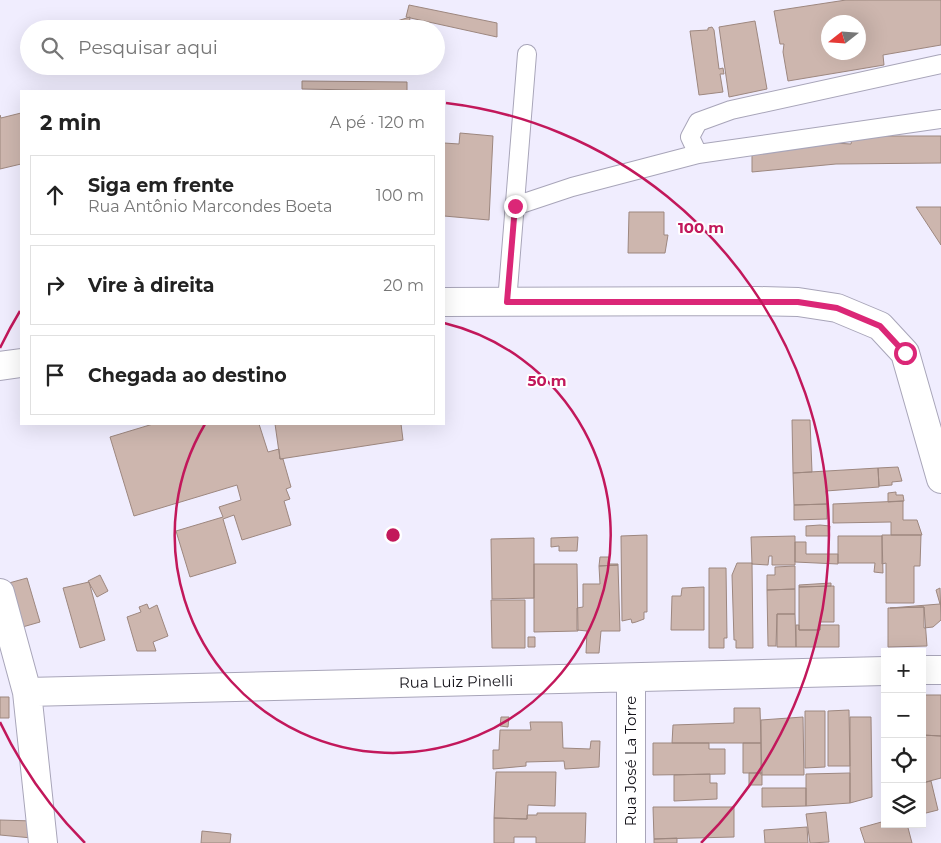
<!DOCTYPE html>
<html lang="pt">
<head>
<meta charset="utf-8">
<style>
	body { margin:0; font-family:Montserrat,sans-serif; background:#f2f2f2; color:#222 }
	.controls { position:absolute; right:15px; bottom:15px; display:grid; overflow:hidden; border-radius:0px; box-shadow:0 5px 20px #0002 }
	.controls button { width:45px; height:45px; display:grid; place-items:center; padding:0; border:0; border-bottom:1px solid #e0e0e0; background:#fff; color:#222; font:25px sans-serif }
	.compass { position:absolute; left:821px; top:15px; width:45px; height:45px; border-radius:50%; background:#fff; box-shadow:0 5px 20px #0002; rotate:253deg }
	.stop { position:absolute; width:15px; height:15px; margin:-11px; border:4px solid #db2777; border-radius:50%; background:#fff }
	.stop.end { background:#db2777; border-color:#fff; box-shadow:0 1px 5px #0008 }
	.list { margin:0; padding:0; list-style:none }
	h2 { display:flex; justify-content:space-between; align-items:center; height:65px; margin:0; padding:0 20px; font-size:21px }
	h2 small { font-size:16px; font-weight:400; color:#767676 }
	.list li { display:grid; grid-template-columns:32px 1fr auto; gap:15px; align-items:center; box-sizing:border-box; height:80px; margin:0 10px 10px; padding:0 10px; border:1px solid #e0e0e0; border-radius:0px }
	.list b { display:block; font-size:19px; white-space:nowrap }
	.list p { margin:0; font-size:16px; white-space:nowrap; color:#767676 }
	.list em { font-size:16px; font-style:normal; color:#767676 }
	.icon { flex:none; width:28px; height:28px; fill:none; stroke:currentColor; stroke-width:2; stroke-linecap:round; stroke-linejoin:round }
	.map { position:relative; flex:none; width:941px; height:843px; overflow:hidden }
	.search { position:absolute; background:#fff; box-shadow:0 5px 20px #0002; left:20px; top:20px; width:425px; height:55px; display:flex; align-items:center; gap:12px; box-sizing:border-box; padding:0 18px; border-radius:28px; color:#767676; font-size:19px }
	.panel { position:absolute; background:#fff; box-shadow:0 5px 20px #0002; left:20px; top:90px; width:425px; height:335px; border-radius:0px }
	.map>svg:first-child { display:block }
	.building { fill:#cdb6ae; stroke:#9d877f; fill-rule:evenodd }
	.lines { fill:none; stroke-linecap:round; stroke-linejoin:round }
	.service-casing { stroke:#a8a5b9; stroke-width:20 }
	.minor-casing { stroke:#a8a5b9; stroke-width:30 }
	.service { stroke:#fff; stroke-width:18 }
	.minor { stroke:#fff; stroke-width:28 }
	.route { stroke:#db2777; stroke-width:6 }
	.ring { fill:none; stroke:#c2185b; stroke-width:2.5 }
	.labels { text-anchor:middle; stroke-width:4; stroke-linejoin:round; paint-order:stroke }
	.street-label { font-size:15px; fill:#131118; stroke:#fff }
	.centre { fill:#c2185b; stroke:#fff; stroke-width:2.5 }
	.ring-label { font-size:15px; text-anchor:middle; font-weight:bold; fill:#c2185b; stroke:#fff; stroke-width:4; stroke-linejoin:round; paint-order:stroke }
</style>
</head>
<body>
<div class="map">
<svg width="941" height="843" viewBox="0 0 941 843">
	<rect width="100%" height="100%" fill="#f0edfe"/>
	<path class="building" d="M941 0V45L883 55 884 65 788 81 783 52 784 44H780L774 11 846 0ZM828 22H858V52H828Z
		M409 5 497 23V37L406 17Z
		M410 17 409 29H397V21Z
		M755 21 767 89 729 97 719 27Z
		M712 27 714 30 719 69 723 68 724 74H720L723 92 699 95 690 31 708 30V28Z
		M302 81 407 82V91L302 89Z
		M21 113V164L0 169V115L1 118Z
		M460 133 493 136 489 220 444 216V143L459 144Z
		M874 136H941V163L836 164 752 172V152L833 143 851 144 852 138Z
		M916 207H941V245Z
		M629 212H664V235H668L665 253H628Z
		M792 420H810L812 472 793 473Z
		M153 424H259L268 452 279 449 280 459H283L291 487 286 489 290 499 284 501 291 525 242 540 234 515 223 519 236 563 190 577 176 531 223 517 219 507 241 500 237 485 134 516 110 437Z
		M275 424H401L403 440 280 459Z
		M898 467 902 481 892 482V485L879 486 878 468Z
		M878 468 879 487 826 491 827 504 794 505 793 473Z
		M896 492V495H903L904 501 888 502V493Z
		M903 501V520H917L922 535H891V522L833 523V504Z
		M827 504V519L794 520V505Z
		M820 525 830 526 829 536H806V526Z
		M647 535V612H644V619L636 622 632 623 631 619 622 621 621 536Z
		M882 535H921L920 566H914V603H886V563L882 564Z
		M795 536V565H772V556H769L768 565 752 564 751 537Z
		M838 536H882L883 573 874 572 875 563H838Z
		M578 537 577 551H559V546L551 547V538Z
		M534 538V598L492 599 491 539Z
		M795 542H806V554H838V564L795 562Z
		M600 557H609L608 564H618V565L599 566Z
		M737 563H752L753 648H736V640H734L732 575Z
		M534 564H577L578 631 534 632Z
		M618 565 620 631H601L599 653H586L587 631 577 630V608L583 607V584H600L599 566Z
		M795 566V589L767 590V575H775V567Z
		M709 568H726L727 638H724V648H709Z
		M100 575 108 591 97 597 88 581Z
		M27 578 40 622 19 628 9 583Z
		M89 582 105 640 80 648 63 588Z
		M831 583V586L799 587V585Z
		M834 586V622H820V630H799V587Z
		M704 587V630H671L672 596H681L682 588Z
		M940 588 941 620 933 627 924 628V607L890 608 940 604 936 590Z
		M795 589V614H777L776 646H768L767 590Z
		M491 600H525V648H492Z
		M147 604 149 609 157 605 168 636 153 642 156 651H137L127 617 141 612 139 607Z
		M924 607 927 646 888 647V608Z
		M777 614H795L796 647H777Z
		M796 625H799V630H820V625H839V647H796Z
		M528 637H535V647H528Z
		M922 695H941V736L922 735Z
		M0 697H9V718H0Z
		M734 708H760L761 743H672L673 725 734 723Z
		M849 710 850 766H828V711Z
		M805 711H825V767L805 768Z
		M501 717H509L508 727 500 726Z
		M803 717 804 775H761V720Z
		M850 717H871L872 797 850 803Z
		M530 722H562L563 748 590 749 591 741H600L599 767 565 769 564 761 526 762V766L493 769V750H499L500 730H531Z
		M922 735 941 736V778L922 783Z
		M653 743H709V749H725V774L653 775Z
		M743 743H761L762 773H743Z
		M496 772H556L555 806 528 805 527 819 494 818Z
		M749 773H762V785H749Z
		M850 773V803L806 806V774Z
		M710 774V783H717V799L674 801V775Z
		M931 781 938 810 922 814V783Z
		M762 788H806V806L762 807Z
		M653 807H734V837L654 839Z
		M826 812 829 842 810 843 806 814Z
		M537 813H586L585 843H536V837H514V843H494V818L527 819V815H537Z
		M0 820 33 821 32 838 0 835Z
		M885 821V824H907L912 843H865L860 828Z
		M807 827 808 843H765L764 830Z
		M202 831 231 834 230 843H201Z
		M677 838V843H654V839Z"/>
	<g class="lines">
		<defs>
			<path id="service" d="M698 154 690 137 698 122 731 110 941 64
				M515 206 572 187 698 154 941 119
				M507 302 527 54"/>
			<path id="minor" d="M444 302 757 301 798 302 837 308 880 326 905 353 941 479
				M0 366 21 363
				M0 593 27 692 43 843
				M922 670H941
				M27 692 885 671
				M631 843V678"/>
		</defs>
		<use href="#service" class="service-casing"/>
		<use href="#minor" class="minor-casing"/>
		<use href="#service" class="service"/>
		<use href="#minor" class="minor"/>
	</g>
	<g class="lines">
		<path class="route" d="M515 206 507 302H798L837 308 880 326 905 353"/>
	</g>
	<g class="ring">
		<path d="M444 323A218 218 0 1 1 205 424"/>
		<path d="M85 843A435 435 0 0 1 0 722M0 348A435 435 0 0 1 20 311M446 103A435 435 0 0 1 701 843"/>
	</g>
	<g class="labels">
		<g class="street-label">
			<text transform="translate(456 682) rotate(-1)" y="5">Rua Luiz Pinelli</text>
			<text transform="translate(631 761) rotate(-90)" y="5">Rua José La Torre</text>
		</g>
	</g>
	<circle cx="393" cy="535" r="8" class="centre"/>
	<g class="ring-label">
		<text x="701" y="233">100 m</text>
		<text x="547" y="386">50 m</text>
	</g>
</svg>
<div class="controls">
<button>+</button>
<button>−</button>
<button><svg class="icon" aria-label="locate" viewBox="0 0 24 24"><circle cx="12" cy="12" r="6"/><path d="M12 2v4M12 18v4M2 12h4M18 12h4"/></svg></button>
<button><svg class="icon" aria-label="layers" viewBox="0 0 24 24"><path d="M12 4l9 5-9 5-9-5zM3 14l9 5 9-5"/></svg></button>
</div>
<svg class="compass" viewBox="-18 -18 36 36"><path d="M0-13l5 13h-10z" fill="#e53935"/><path d="M0 13l5-13h-10z" fill="#767676"/></svg>
<div class="stop" style="left:905px;top:353px"></div>
<div class="stop end" style="left:515px;top:206px"></div>
<div class="search"><svg class="icon" aria-label="search" viewBox="0 0 24 24"><circle cx="10" cy="10" r="6"/><path d="M15 15l6 6"/></svg>Pesquisar aqui</div>
<section class="panel">
<h2>2 min<small>A pé · 120 m</small></h2>
<ul class="list">
<li><svg class="icon" aria-label="ahead" viewBox="0 0 24 24"><path d="M12 20V5M6 11l6-6 6 6"/></svg><div><b>Siga em frente</b><p>Rua Antônio Marcondes Boeta</p></div><em>100 m</em></li>
<li><svg class="icon" aria-label="right" viewBox="0 0 24 24"><path d="M7 20v-9h11M14 6l5 5-5 5"/></svg><div><b>Vire à direita</b></div><em>20 m</em></li>
<li><svg class="icon" aria-label="arrive" viewBox="0 0 24 24"><path d="M6 21V4h12l-3 4 3 4H6"/></svg><div><b>Chegada ao destino</b></div></li>
</ul>
</section>
</div>
</body>
</html>
